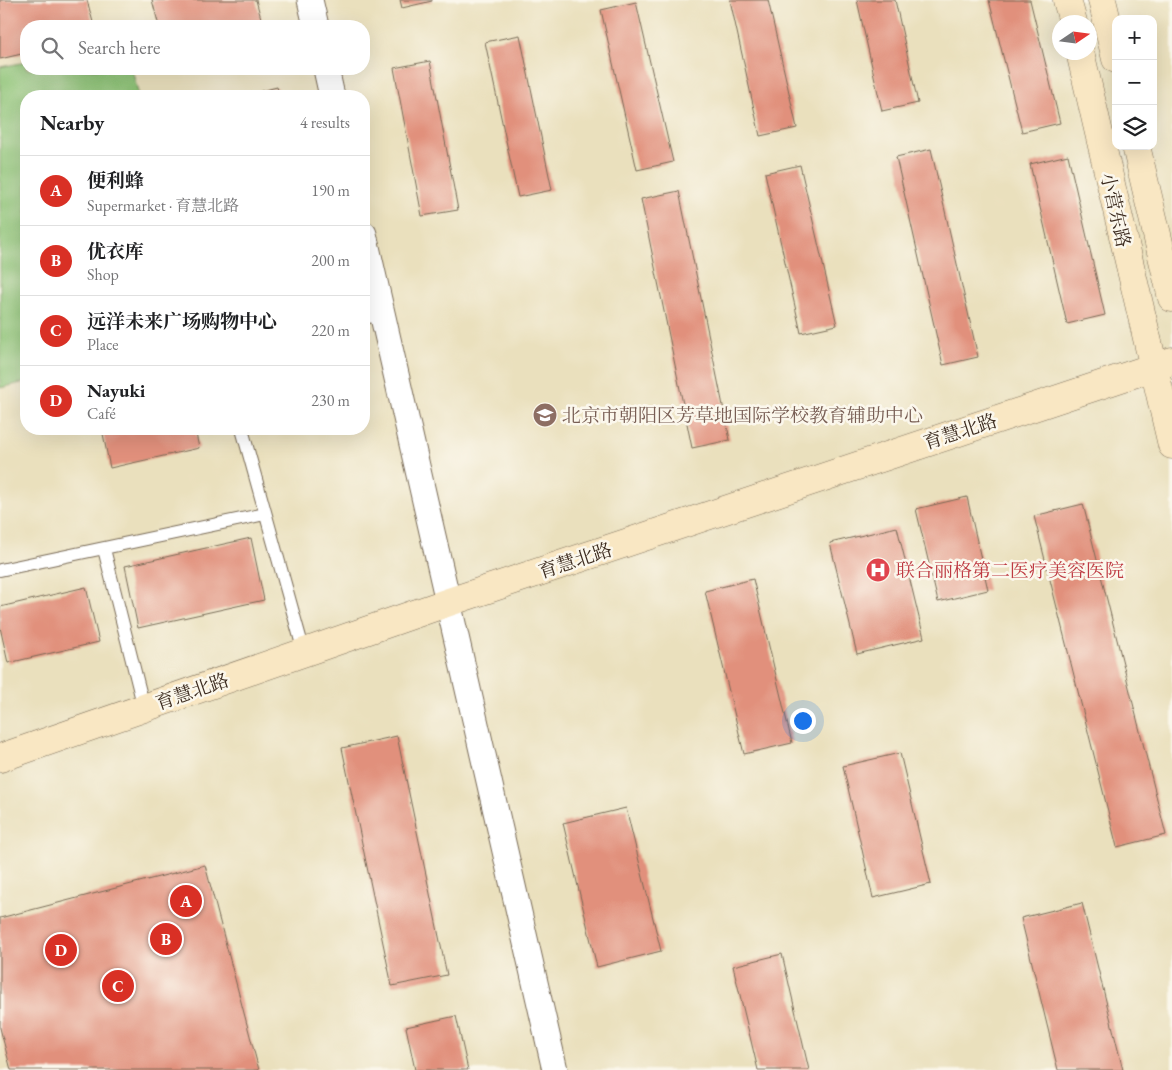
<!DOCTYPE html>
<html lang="en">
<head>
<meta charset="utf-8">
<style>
	body { margin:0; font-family:"EB Garamond","Noto Serif SC",serif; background:#f6f6f6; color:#202124 }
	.controls { position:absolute; right:15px; top:15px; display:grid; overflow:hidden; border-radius:10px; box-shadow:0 5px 20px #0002 }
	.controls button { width:45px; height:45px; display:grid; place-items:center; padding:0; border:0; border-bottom:1px solid #e0e0e0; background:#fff; color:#202124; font:25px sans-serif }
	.compass { position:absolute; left:1052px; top:15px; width:45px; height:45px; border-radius:50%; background:#fff; box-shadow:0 5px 20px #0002; rotate:77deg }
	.you { position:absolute; left:802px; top:720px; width:18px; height:18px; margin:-12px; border:4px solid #fff; border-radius:50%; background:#1a73e8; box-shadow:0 0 0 8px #1a73e833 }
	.badge { display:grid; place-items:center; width:32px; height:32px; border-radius:50%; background:#d93025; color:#fff; font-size:16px; font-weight:700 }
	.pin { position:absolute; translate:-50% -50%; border:2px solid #fff; box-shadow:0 1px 5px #0006 }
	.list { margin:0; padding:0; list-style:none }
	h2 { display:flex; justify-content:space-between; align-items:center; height:65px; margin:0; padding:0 20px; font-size:21px }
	h2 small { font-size:16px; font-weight:400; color:#757577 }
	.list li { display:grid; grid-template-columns:32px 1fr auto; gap:15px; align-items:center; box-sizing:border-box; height:70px; padding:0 20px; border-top:1px solid #e0e0e0 }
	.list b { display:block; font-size:19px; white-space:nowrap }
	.list p { margin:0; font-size:16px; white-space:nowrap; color:#757577 }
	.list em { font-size:16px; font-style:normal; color:#757577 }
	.icon { flex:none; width:28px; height:28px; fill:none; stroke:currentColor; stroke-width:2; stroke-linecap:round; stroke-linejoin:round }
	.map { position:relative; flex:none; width:1172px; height:1070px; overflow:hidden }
	.search { position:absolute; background:#fff; box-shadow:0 5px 20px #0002; left:20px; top:20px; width:350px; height:55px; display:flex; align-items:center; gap:12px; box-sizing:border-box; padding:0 18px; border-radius:20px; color:#757577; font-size:19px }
	.panel { position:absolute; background:#fff; box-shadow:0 5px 20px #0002; left:20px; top:90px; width:350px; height:345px; border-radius:20px }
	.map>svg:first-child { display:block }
	.green { fill:#8dc376; stroke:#64764a }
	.building { fill:#e1907b }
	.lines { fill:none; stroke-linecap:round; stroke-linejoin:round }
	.lane-casing { stroke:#786a56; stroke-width:14 }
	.street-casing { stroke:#786a56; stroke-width:27 }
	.secondary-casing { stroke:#786a56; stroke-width:29 }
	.lane { stroke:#fff; stroke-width:12 }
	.street { stroke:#fff; stroke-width:25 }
	.secondary { stroke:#f9e7c3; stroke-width:28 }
	.labels { text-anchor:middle; stroke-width:5; stroke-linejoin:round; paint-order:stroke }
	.street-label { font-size:19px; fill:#3b2a1e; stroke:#fbf7ec }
	.education-label { font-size:19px; fill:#785e54; stroke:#fbf7ec; text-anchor:start }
	.health-label { font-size:19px; fill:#be3a42; stroke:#fbf7ec; text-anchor:start }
</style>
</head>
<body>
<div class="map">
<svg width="1172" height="1070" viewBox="0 0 1172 1070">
	<rect width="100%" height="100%" fill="#fbf7ec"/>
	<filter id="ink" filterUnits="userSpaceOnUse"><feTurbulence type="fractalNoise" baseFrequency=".02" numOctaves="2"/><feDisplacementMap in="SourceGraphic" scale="10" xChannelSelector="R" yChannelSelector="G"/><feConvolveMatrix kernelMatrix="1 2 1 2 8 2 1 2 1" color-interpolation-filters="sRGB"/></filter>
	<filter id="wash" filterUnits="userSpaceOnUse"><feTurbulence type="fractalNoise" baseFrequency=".0096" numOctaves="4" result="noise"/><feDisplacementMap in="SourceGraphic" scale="20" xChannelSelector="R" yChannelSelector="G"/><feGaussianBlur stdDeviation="1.12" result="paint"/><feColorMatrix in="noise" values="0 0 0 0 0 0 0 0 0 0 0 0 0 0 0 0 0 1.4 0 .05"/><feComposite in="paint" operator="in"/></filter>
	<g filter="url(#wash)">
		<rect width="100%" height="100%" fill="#eae0bd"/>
		<path class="green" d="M26 62V69H132L139 96H26V382L0 388V67Z"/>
		<g id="blocks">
			<path class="building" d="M0 0H87L94 26H26V53L0 59Z
				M152 0H256L263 26H159Z
				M400 0H432V1L402 8Z
				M730 0H768L797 128 760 136Z
				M857 0H895L918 103 882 111Z
				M989 0H1030L1060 123 1022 132Z
				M636 2 673 162 637 170 601 10Z
				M520 35 552 190 518 197 485 42Z
				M430 61 458 210 422 216 394 68Z
				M277 87 280 96H242Z
				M931 149 978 357 943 365 896 157Z
				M1068 155 1105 315 1067 324 1030 164Z
				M800 165 837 325 801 333 765 173Z
				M679 191 730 440 692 448 641 199Z
				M102 429H195L199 448 110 468Z
				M967 497 988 590 938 602 916 509Z
				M1083 504 1166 835 1117 847 1034 516Z
				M897 527 924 638 857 654 830 543Z
				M251 538 264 600 138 628 125 566Z
				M753 579 792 743 744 754 705 591Z
				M86 587 99 642 8 663 0 627V607Z
				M397 736 447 975 392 986 342 748Z
				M900 753 931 884 873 898 843 766Z
				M626 808 661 951 597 967 563 823Z
				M205 865 259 1070H11L0 1028V918Z
				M1082 903 1123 1070H1058L1021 918Z
				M782 954 809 1070H758L733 966Z
				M456 1016 468 1070H415L406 1027Z"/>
		</g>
	</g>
	<g filter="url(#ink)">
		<use href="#blocks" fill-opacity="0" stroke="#786a56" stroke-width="1"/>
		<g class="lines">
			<defs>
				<path id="lane" d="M364 318 382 314
					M242 429 304 652
					M104 549 144 708
					M0 570 265 514"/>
				<path id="street" d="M310 0 316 26
					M326 69 332 96
					M364 234 555 1070"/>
				<path id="secondary" d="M1067 0 1073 22
					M1102 0 1116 59
					M1080 52 1172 445
					M1136 146 1172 298
					M0 758 449 602 1172 361"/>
			</defs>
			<use href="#lane" class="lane-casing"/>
			<use href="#street" class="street-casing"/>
			<use href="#secondary" class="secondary-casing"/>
			<use href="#lane" class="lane"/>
			<use href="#street" class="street"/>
			<use href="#secondary" class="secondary"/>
		</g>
	</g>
	<defs>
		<symbol id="school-disc" viewBox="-11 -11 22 22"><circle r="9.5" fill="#8d6e63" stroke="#fbf7ec"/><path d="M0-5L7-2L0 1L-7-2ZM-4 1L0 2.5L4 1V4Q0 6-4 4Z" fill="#fff"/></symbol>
		<symbol id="hospital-disc" viewBox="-11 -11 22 22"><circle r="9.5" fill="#e0444e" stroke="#fbf7ec"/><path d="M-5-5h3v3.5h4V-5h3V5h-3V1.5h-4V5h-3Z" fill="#fff"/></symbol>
	</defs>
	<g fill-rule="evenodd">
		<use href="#school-disc" x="531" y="401" width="28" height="28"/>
		<use href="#hospital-disc" x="864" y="556" width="28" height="28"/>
	</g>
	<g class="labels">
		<g class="street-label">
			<text transform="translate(1116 210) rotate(77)" y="7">小营东路</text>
			<text transform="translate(960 431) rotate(-18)" y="7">育慧北路</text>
			<text transform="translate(575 560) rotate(-18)" y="7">育慧北路</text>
			<text transform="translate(192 691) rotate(-19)" y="7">育慧北路</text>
		</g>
		<g class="education-label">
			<text x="562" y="422">北京市朝阳区芳草地国际学校教育辅助中心</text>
		</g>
		<g class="health-label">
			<text x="896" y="577">联合丽格第二医疗美容医院</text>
		</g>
	</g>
</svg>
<div class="controls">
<button>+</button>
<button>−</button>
<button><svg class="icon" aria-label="layers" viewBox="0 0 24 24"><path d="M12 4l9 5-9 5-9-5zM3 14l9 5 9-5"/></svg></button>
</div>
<svg class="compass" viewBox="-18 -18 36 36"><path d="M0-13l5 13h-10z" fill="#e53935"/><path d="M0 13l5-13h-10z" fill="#757577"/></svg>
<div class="you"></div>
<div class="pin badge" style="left:186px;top:901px">A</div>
<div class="pin badge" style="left:166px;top:939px">B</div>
<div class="pin badge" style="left:118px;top:986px">C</div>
<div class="pin badge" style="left:61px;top:950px">D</div>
<div class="search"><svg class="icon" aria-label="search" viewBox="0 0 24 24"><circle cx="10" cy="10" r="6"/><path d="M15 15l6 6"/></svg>Search here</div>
<section class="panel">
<h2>Nearby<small>4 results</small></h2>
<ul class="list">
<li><span class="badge">A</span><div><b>便利蜂</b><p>Supermarket · 育慧北路</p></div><em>190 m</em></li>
<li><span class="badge">B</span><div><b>优衣库</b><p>Shop</p></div><em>200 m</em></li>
<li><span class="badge">C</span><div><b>远洋未来广场购物中心</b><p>Place</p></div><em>220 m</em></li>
<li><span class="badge">D</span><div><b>Nayuki</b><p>Café</p></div><em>230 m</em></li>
</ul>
</section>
</div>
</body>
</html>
